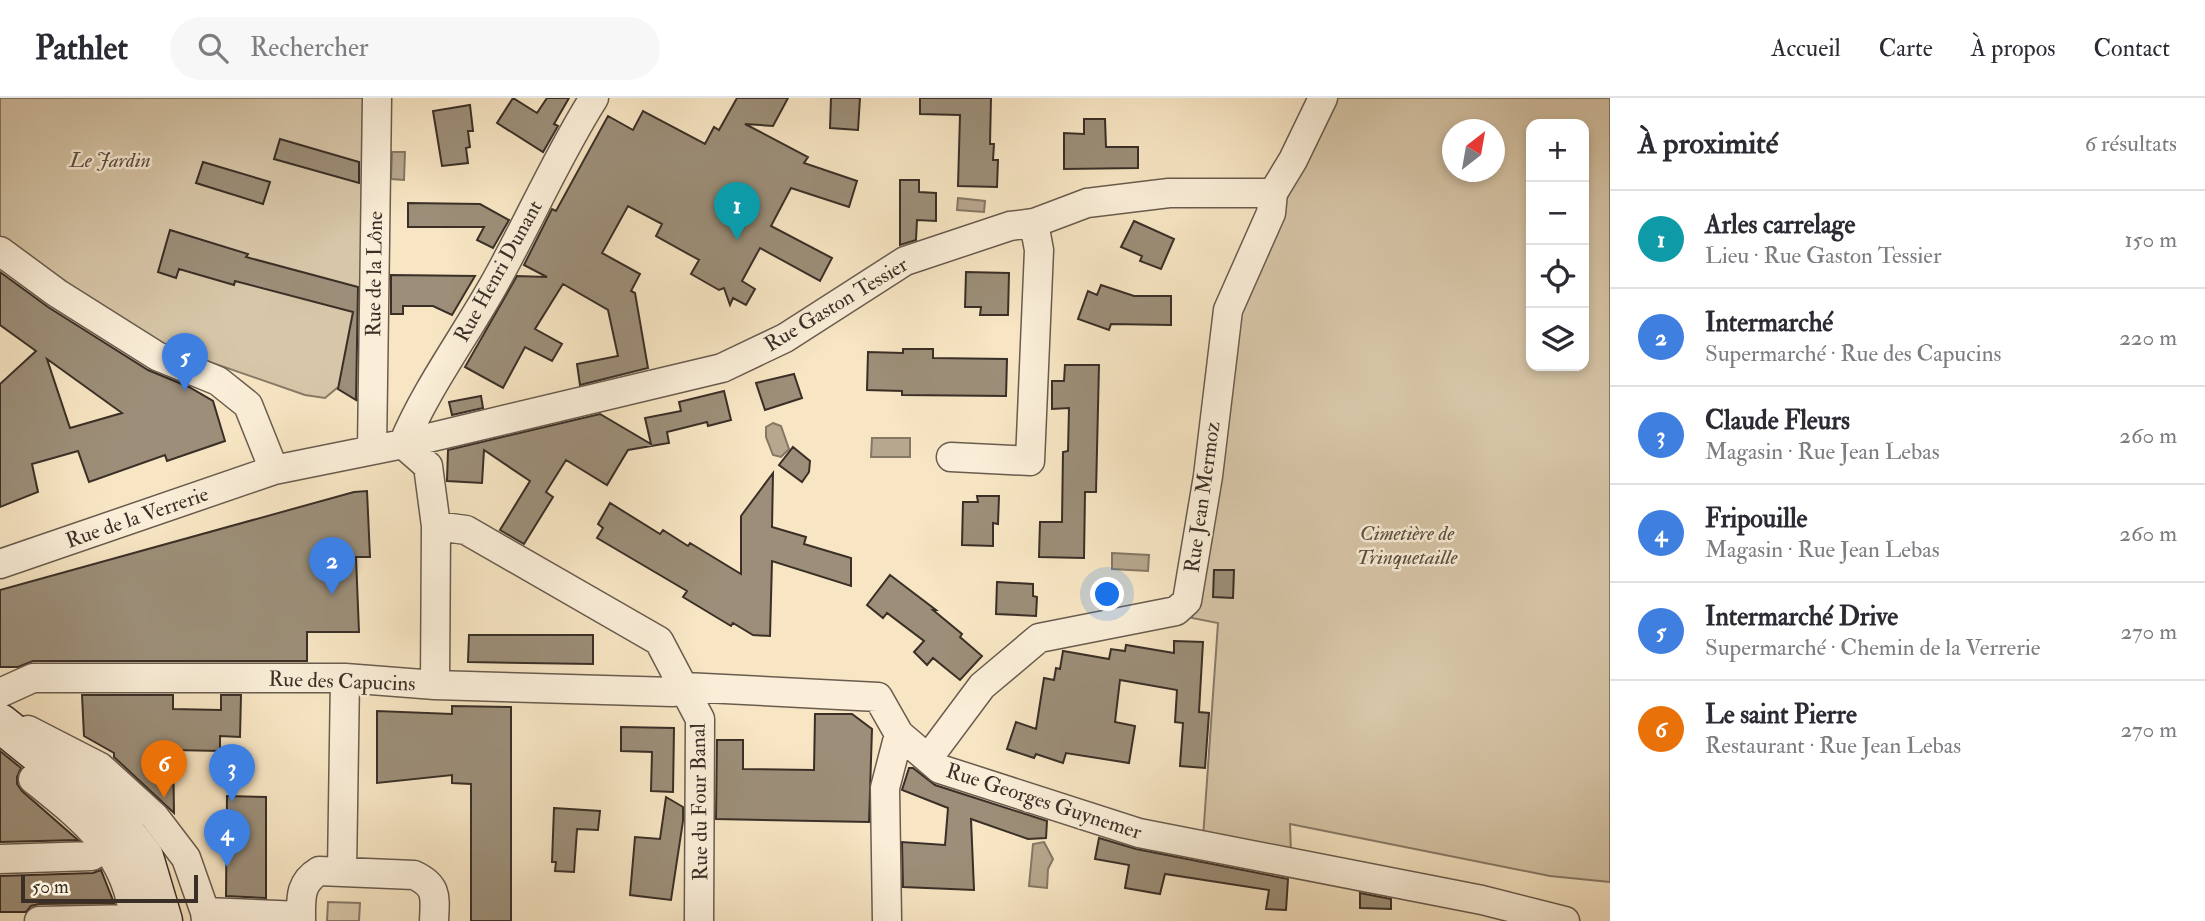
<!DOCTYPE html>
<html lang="fr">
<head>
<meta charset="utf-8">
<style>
	body { margin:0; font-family:"IM FELL Double Pica",serif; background:#f7f7f7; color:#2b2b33 }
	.controls { position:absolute; right:21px; top:21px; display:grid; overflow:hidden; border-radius:14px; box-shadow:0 4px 10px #0003 }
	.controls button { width:63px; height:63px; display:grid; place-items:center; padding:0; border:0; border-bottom:2px solid #e1e1e2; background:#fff; color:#2b2b33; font:35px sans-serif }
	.compass { position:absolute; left:1442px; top:21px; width:63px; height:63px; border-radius:50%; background:#fff; box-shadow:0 4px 10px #0003; rotate:31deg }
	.scale { position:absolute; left:21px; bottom:18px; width:177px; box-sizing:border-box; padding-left:7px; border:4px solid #3a2f27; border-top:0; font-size:19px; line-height:24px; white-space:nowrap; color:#3a2f27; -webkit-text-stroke:5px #faeed8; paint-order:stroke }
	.you { position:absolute; left:1108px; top:497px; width:24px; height:24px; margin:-18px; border:5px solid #fff; border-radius:50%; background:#1a73e8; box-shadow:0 0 0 10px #1a73e833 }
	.badge { display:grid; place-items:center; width:46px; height:46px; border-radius:50%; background:#ea580c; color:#fff; font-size:23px; font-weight:700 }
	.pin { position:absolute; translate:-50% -58px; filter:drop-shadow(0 2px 4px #0008) }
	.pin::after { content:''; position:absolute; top:37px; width:24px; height:21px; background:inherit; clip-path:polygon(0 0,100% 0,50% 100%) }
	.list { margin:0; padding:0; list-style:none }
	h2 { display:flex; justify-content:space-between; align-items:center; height:91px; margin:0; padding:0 28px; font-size:30px }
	h2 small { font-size:23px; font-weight:400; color:#7c7c81 }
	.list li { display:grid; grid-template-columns:46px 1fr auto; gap:21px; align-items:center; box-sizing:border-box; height:98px; padding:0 28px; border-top:2px solid #e1e1e2 }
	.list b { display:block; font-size:26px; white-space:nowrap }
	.list p { margin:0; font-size:23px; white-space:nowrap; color:#7c7c81 }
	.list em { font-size:23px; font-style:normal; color:#7c7c81 }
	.icon { flex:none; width:38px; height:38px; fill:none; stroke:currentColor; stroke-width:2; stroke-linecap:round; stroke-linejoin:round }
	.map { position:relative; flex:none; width:1610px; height:823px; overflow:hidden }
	header { display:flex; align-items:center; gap:42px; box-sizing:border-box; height:98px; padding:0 35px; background:#fff; border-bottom:2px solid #e1e1e2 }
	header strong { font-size:33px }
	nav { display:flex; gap:38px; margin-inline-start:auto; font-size:24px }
	.search { width:490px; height:63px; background:#f7f7f7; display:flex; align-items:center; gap:18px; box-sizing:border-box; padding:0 24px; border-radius:38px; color:#7c7c81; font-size:26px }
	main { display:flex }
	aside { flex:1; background:#fff }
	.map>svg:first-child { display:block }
	.green { fill:#d7c6a8; stroke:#887a68; stroke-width:2; fill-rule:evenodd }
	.water { fill:#b7a78e; stroke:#857765; stroke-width:2 }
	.building { fill:#9c8e78; stroke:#3a2f27; stroke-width:2; fill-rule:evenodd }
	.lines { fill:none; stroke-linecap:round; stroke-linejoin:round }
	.minor-casing { stroke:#695c4e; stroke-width:31 }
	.secondary-casing { stroke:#3a2f27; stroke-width:41 }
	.minor { stroke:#faeed8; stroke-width:28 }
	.secondary { stroke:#faeed8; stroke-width:38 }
	.labels { text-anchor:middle; stroke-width:5; stroke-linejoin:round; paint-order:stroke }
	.park-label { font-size:21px; font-style:italic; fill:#594d41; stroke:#faeed8 }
	.street-label { font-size:21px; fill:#3a2f27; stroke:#faeed8 }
</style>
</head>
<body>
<header>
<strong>Pathlet</strong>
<div class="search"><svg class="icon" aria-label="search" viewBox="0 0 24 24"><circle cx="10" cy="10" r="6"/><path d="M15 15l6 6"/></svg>Rechercher</div>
<nav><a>Accueil</a><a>Carte</a><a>À propos</a><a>Contact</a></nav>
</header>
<main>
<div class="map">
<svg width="1610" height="823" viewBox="0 0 1610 823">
	<rect width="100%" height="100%" fill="#f7e5c3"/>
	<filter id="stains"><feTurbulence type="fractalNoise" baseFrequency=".00286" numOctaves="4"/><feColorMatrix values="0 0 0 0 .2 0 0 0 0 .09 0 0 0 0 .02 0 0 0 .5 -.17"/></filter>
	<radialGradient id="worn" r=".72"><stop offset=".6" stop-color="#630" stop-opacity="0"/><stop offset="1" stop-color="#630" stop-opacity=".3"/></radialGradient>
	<path class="green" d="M0 0H373L361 187 359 303 337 290 325 300 305 297 158 246 0 143Z
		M1335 0H1610V784L1550 778 1290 726 1291 756 1203 740 1218 525 1192 520 1233 212ZM1531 26H1584V268H1531ZM1452 32H1494V74H1452Z
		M328 804 360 805 359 823H327Z"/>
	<path class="water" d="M392 54H405L404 82 391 81Z
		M958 100 985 103 984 114 957 112Z
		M773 325 781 328 789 351 781 359 773 357 766 339V329Z
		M872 340H910V359H871Z
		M1112 455 1149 457 1148 473 1112 471Z
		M1044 744 1053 761 1048 771 1047 790 1029 788 1033 746Z"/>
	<path class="building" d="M513 0 537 15 547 0H569L554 26 558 28 543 54 497 25Z
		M737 0H788L773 28 745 26 808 59 804 65 857 83 849 109 791 90 771 128 832 160 820 183 760 150 742 183 755 191 746 207 733 200 730 207 724 190 719 192 691 176 699 162 656 138 662 126 628 108 602 155 640 176 631 193 635 195 648 270 580 287 577 266 618 258 608 212 563 186 535 231 562 246 552 263 525 249 503 290 465 269 517 178 547 179 524 167 552 111 556 113 608 18 633 32 643 13 705 46 714 29 719 32Z
		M831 0H860L858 32 830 30Z
		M920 0H991L990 46H994L993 62H998L997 89 958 88 960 17 920 16Z
		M470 7 473 33H468L470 49 466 50 468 65 442 68 433 13Z
		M1084 21H1105L1106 49H1138V70L1064 71V35L1084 36Z
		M280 41 359 64V85L274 61Z
		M203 64 270 84 263 106 196 85Z
		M900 82H919V94L936 95V123L917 122 916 142 900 147Z
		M408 105 480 106 509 122 493 150 477 142 484 129H408Z
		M1134 123 1174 141 1161 171 1140 163 1142 158 1121 149Z
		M170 132 248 156 246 159 358 189 356 302 338 291 353 214 235 183 234 187 179 171 176 180 158 174Z
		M0 174 48 209 148 272 189 289 213 303 225 343 167 363 165 357 89 384 78 353 32 366 38 394 0 409V286L36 253 0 227ZM47 261 122 315 70 330Z
		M966 174 1009 175 1008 217H980L981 209H965Z
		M391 177 475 178 452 217 433 208H403V216H391Z
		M1101 187 1134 198H1171V227L1111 226 1109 232 1078 221 1088 193 1097 197Z
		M903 251H933V260L1007 261 1006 298 902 297V293L867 292 868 254 903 255Z
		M1065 267H1099L1096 394H1085L1084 460 1039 459 1040 424H1062L1063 354 1068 353 1069 310 1052 311V283H1064Z
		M794 276 802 300 765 312 756 285Z
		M724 293 731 322 708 328 707 324 667 334 669 345 628 352 607 387 566 362 546 394 553 399 524 446 500 432 530 383 484 352 482 385 447 383 448 352 600 316 651 346 645 320 681 313 679 304Z
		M481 298 483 310 452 317 449 304Z
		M793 349 810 363 809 374 802 384 779 367Z
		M773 375 772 429 806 439 804 446 851 460V488L772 463 770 538 753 537 733 525 731 528 683 499 687 493 597 440 603 430 598 426 610 405 660 436 663 432 688 448 690 445 741 476V418Z
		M367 393 370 459H356L359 534H307V563H33L18 569H0V492L354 394Z
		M977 398H999L998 426 993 425V448L962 447 963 404H978Z
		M1214 472H1234L1233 500 1213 499Z
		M890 477 936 512H933L962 536 960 539 982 558 960 582 933 560 927 567 914 554 924 543 887 515 883 520 867 507Z
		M997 484 1033 486V498L1037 499 1036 518 996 516Z
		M469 537H593V566L468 564Z
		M1174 543 1203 544 1199 614 1209 615 1205 670 1180 668 1183 625 1175 624 1177 592 1120 582 1115 624 1135 628 1129 665 1066 655 1063 665 1036 656 1034 660 1007 651 1016 624 1036 631 1044 580 1054 582 1056 570 1060 571 1063 553 1109 561 1111 551 1125 553 1126 547 1174 555Z
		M82 597H173V611L221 612V597H241L240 639 220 638V653L173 652 174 715 114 659V655L84 638Z
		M452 608 511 609V823H471V686L452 685V677L377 685V613L452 616Z
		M815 616H852L872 631 869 724 716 721 717 642H743V671L814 672Z
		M621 629 674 630 673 694 651 693 652 654 621 653Z
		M0 653 21 670 17 679V686L22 693 78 742 0 744Z
		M909 670H913L935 687 1047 723 1046 740 1028 741 971 721 974 792 903 789 902 744 945 747 948 710 902 692Z
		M227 698 266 699V800L226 798Z
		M666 699 683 709V723L671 802 630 797 635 739 660 741Z
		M554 710 600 713 598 732 577 731 574 774 555 773 556 764H552Z
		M1099 740 1136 751 1288 781 1286 812 1266 811 1269 792 1165 776 1160 796 1125 790 1129 767 1095 761Z
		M101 772 114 805 39 806 31 808 26 814H0V778L93 775Z
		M1360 795 1391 801V811L1360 810Z"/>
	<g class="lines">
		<defs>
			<path id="minor" d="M0 153 57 195 157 258 218 283 248 307 274 372
				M403 346C426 291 463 241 493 188 528 126 556 60 594 0
				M403 346 428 368 436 428 435 587
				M372 352 377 1
				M951 359 1030 363 1039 152 1034 125
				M436 428 466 432 659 543 700 621 699 823
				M0 466 274 372 403 346 722 270 785 240 905 163 1010 128 1034 125 1087 105 1169 95H1273
				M0 595 33 580H345L435 587 673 594 685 589 878 599 899 636 940 671 1139 735 1482 802 1565 823
				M28 632 100 669 154 718 186 760 205 814 206 823
				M929 659 982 588 1039 540 1176 513 1187 503 1208 378 1228 212 1271 115 1273 95 1293 62 1323 0
				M33 681C83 721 128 755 134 823
				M0 761 92 758 106 747
				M342 774 345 580
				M205 814 301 818
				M39 823 134 821
				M301 823C301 801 299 785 319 773L414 777C438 788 435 799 434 823
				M887 823 885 690 899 636"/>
			<path id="secondary" d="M0 625 106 710 144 759 163 823"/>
		</defs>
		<use href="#minor" class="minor-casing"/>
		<use href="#secondary" class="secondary-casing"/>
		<use href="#minor" class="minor"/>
		<use href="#secondary" class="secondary"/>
	</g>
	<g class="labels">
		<g class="park-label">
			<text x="110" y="69">Le Jardin</text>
			<text x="1407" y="442">Cimetière de<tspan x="1407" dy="24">Trinquetaille</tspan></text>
		</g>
		<g class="street-label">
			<text transform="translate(498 173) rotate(-61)" y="7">Rue Henri Dunant</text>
			<text transform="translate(374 176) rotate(-89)" y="7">Rue de la Lône</text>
			<text transform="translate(836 206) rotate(-31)" y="7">Rue Gaston Tessier</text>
			<text transform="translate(1202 399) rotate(-82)" y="7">Rue Jean Mermoz</text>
			<text transform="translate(137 419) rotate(-19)" y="7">Rue de la Verrerie</text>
			<text transform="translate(342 583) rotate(2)" y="7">Rue des Capucins</text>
			<text transform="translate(1044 703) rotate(18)" y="7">Rue Georges Guynemer</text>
			<text transform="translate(699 704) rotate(-91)" y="7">Rue du Four Banal</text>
		</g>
	</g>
	<rect width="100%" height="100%" filter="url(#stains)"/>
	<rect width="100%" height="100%" fill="url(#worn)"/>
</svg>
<div class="controls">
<button>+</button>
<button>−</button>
<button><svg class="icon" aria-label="locate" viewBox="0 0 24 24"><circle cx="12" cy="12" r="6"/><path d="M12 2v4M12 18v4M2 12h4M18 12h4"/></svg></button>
<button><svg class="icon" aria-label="layers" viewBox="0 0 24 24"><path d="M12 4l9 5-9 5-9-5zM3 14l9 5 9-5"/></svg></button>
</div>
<svg class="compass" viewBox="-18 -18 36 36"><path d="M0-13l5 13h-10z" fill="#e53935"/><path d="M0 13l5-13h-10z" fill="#7c7c81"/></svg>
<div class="scale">50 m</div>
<div class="you"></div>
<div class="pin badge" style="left:737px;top:142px;background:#0f9aa8">1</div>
<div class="pin badge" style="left:332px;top:497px;background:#3f7fe0">2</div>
<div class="pin badge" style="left:232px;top:704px;background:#3f7fe0">3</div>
<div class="pin badge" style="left:227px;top:769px;background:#3f7fe0">4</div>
<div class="pin badge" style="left:185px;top:293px;background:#3f7fe0">5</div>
<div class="pin badge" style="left:164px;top:700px;background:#e8710a">6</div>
</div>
<aside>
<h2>À proximité<small>6 résultats</small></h2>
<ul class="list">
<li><span class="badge" style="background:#0f9aa8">1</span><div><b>Arles carrelage</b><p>Lieu · Rue Gaston Tessier</p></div><em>150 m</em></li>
<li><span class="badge" style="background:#3f7fe0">2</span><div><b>Intermarché</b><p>Supermarché · Rue des Capucins</p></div><em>220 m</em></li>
<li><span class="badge" style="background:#3f7fe0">3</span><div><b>Claude Fleurs</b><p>Magasin · Rue Jean Lebas</p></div><em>260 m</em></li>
<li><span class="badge" style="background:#3f7fe0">4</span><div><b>Fripouille</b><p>Magasin · Rue Jean Lebas</p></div><em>260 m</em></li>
<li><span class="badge" style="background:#3f7fe0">5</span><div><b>Intermarché Drive</b><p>Supermarché · Chemin de la Verrerie</p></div><em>270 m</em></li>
<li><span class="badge" style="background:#e8710a">6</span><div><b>Le saint Pierre</b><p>Restaurant · Rue Jean Lebas</p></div><em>270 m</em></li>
</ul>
</aside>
</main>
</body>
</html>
